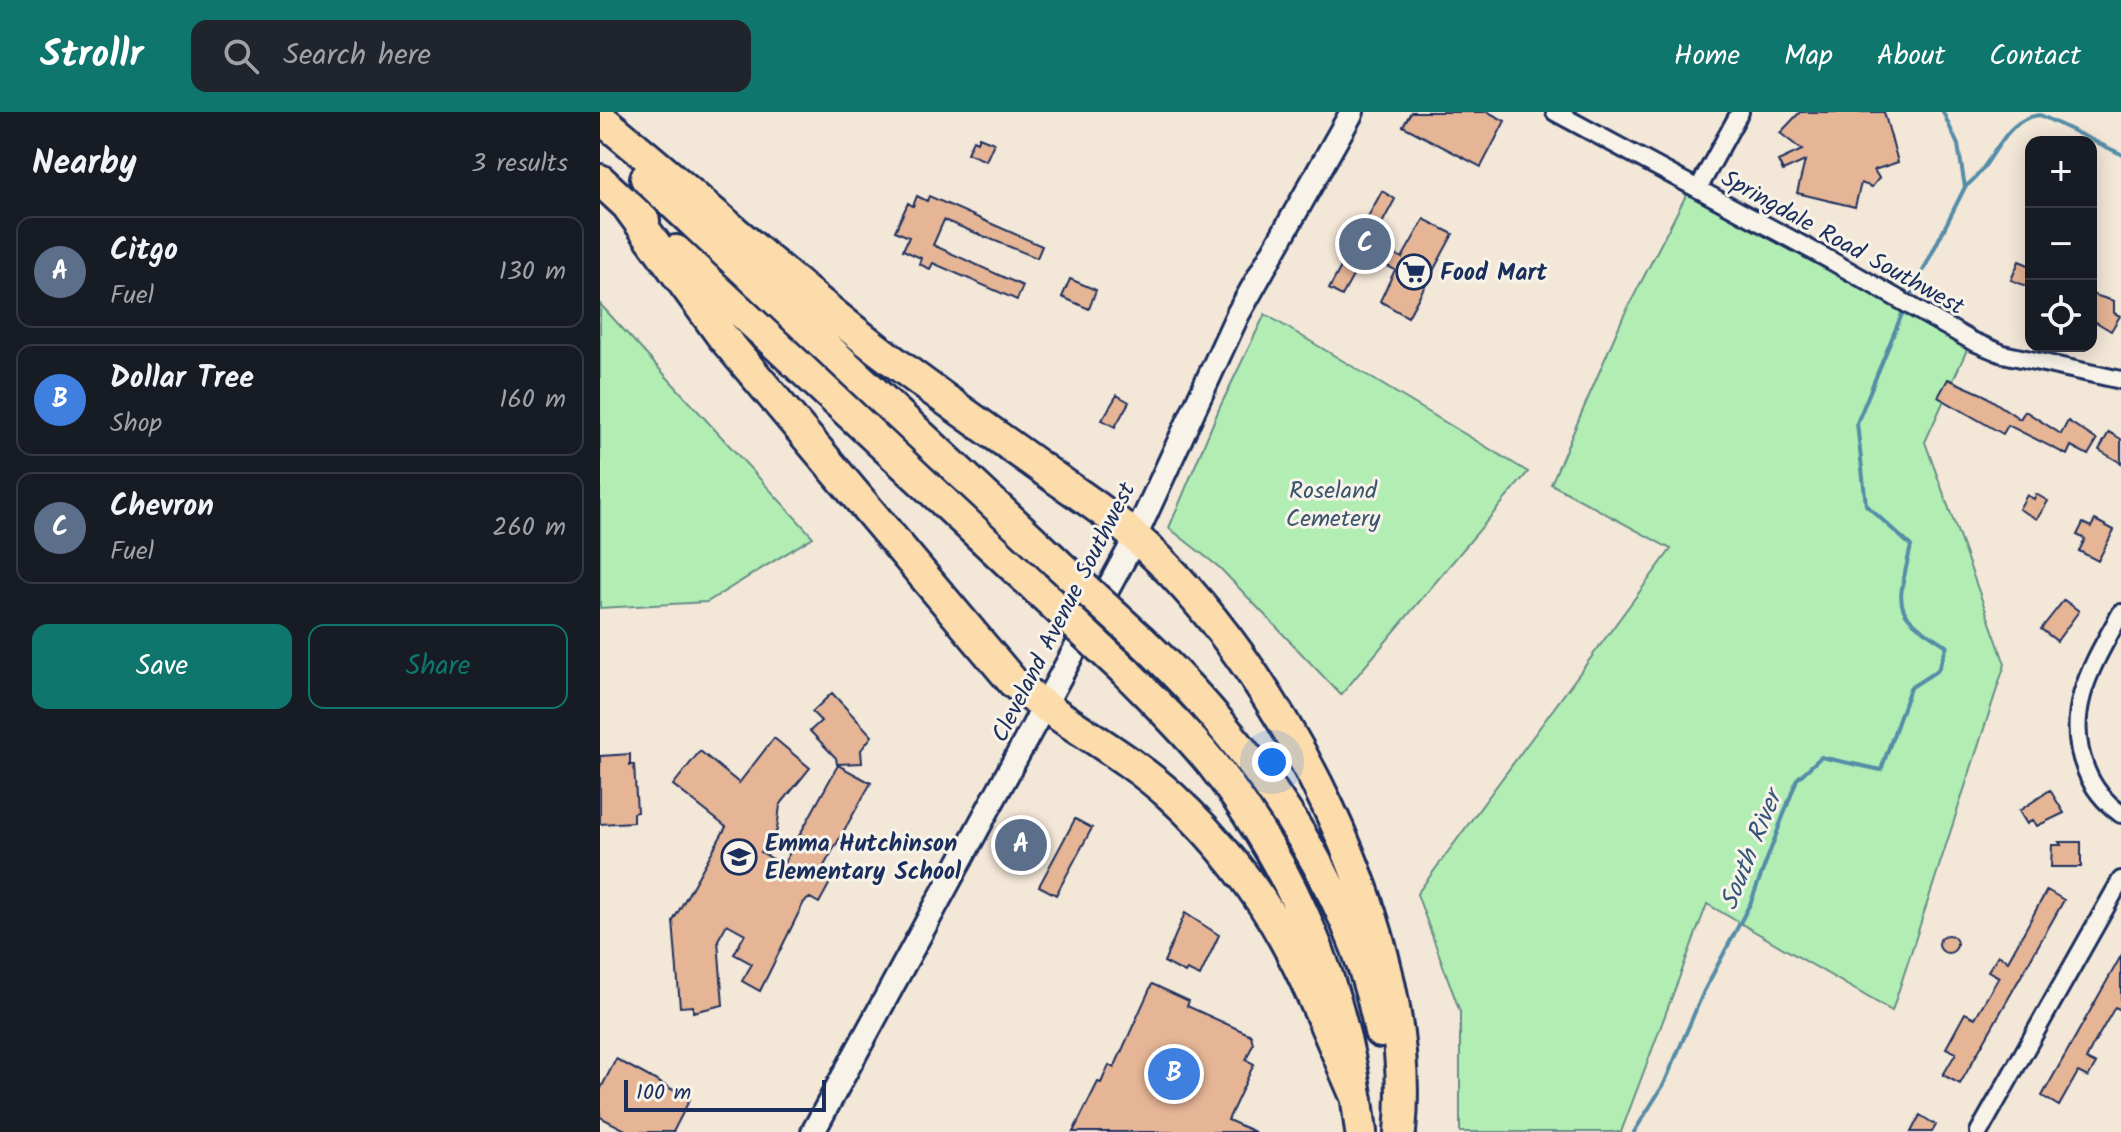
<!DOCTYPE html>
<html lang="en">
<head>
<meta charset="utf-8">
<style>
	body { margin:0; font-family:Kalam,sans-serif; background:#20242c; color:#f1f3f6 }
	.controls { position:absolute; right:24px; top:24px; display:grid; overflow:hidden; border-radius:16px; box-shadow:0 4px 20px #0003 }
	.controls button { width:72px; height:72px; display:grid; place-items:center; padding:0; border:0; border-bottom:2px solid #363941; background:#171b24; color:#f1f3f6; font:40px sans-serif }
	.scale { position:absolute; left:24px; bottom:20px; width:202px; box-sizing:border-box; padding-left:8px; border:4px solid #1b2f5e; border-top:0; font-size:22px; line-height:28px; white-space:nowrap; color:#1b2f5e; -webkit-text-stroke:6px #f7f3e8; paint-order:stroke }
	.you { position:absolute; left:672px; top:650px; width:28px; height:28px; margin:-20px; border:6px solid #fff; border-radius:50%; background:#1a73e8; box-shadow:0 0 0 12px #1a73e833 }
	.badge { display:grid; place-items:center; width:52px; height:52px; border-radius:50%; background:#0f766e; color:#fff; font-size:26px; font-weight:700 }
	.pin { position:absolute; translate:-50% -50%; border:4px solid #fff; box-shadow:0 2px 8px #0006 }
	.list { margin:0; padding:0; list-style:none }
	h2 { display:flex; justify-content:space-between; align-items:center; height:104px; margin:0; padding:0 32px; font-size:34px }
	h2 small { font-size:26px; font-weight:400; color:#9ea1a6 }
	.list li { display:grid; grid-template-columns:52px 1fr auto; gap:24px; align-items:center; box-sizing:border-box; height:112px; margin:0 16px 16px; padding:0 16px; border:2px solid #363941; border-radius:16px }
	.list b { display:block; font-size:30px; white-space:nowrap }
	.list p { margin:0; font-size:26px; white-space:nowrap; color:#9ea1a6 }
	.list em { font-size:26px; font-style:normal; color:#9ea1a6 }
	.actions { display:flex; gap:16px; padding:24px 32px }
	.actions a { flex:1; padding:18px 0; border:2px solid #0f766e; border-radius:16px; text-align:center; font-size:28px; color:#0f766e }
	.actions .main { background:#0f766e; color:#fff }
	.icon { flex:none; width:44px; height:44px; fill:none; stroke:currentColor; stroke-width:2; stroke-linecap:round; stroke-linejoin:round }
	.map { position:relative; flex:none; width:1521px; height:1020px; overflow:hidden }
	header { display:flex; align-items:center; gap:48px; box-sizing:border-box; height:112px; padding:0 40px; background:#0f766e; color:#fff }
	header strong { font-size:38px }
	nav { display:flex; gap:44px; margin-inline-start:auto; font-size:28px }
	.search { width:560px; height:72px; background:#20242c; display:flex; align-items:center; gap:20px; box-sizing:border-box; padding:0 28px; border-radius:16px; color:#9ea1a6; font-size:30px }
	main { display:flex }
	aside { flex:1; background:#171b24 }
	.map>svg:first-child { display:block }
	.green { fill:#b2eeb3; stroke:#668e88; stroke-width:2 }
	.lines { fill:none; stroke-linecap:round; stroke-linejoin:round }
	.stream { stroke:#558da8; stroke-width:4 }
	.building { fill:#e5b595; stroke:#1b2f5e; stroke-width:2 }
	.minor-casing { stroke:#1b2f5e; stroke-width:22 }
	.secondary-casing { stroke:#1b2f5e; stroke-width:28 }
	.motorway-casing { stroke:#1b2f5e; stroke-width:36 }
	.minor { stroke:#f7f3e8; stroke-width:16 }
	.secondary { stroke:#f7f3e8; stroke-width:22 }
	.motorway { stroke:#fddcac; stroke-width:30 }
	.motorway-bridge-casing { stroke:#1b2f5e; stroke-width:36; stroke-linecap:butt }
	.motorway-bridge { stroke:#fddcac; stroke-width:30 }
	.labels { text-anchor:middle; stroke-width:6; stroke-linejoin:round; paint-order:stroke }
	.street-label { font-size:24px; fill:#1b2f5e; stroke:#f7f3e8 }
	.poi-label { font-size:24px; font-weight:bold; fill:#1b2f5e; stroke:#f7f3e8; text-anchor:start }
	.park-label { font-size:24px; fill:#39556f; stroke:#f7f3e8 }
	.water-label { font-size:26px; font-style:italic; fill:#33567d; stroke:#f7f3e8 }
</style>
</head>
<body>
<header>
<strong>Strollr</strong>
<div class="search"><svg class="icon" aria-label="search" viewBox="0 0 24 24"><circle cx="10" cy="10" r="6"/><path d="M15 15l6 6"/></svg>Search here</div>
<nav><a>Home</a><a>Map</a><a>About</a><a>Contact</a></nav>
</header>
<main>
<aside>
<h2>Nearby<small>3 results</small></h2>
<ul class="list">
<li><span class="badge" style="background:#5c6f8a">A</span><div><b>Citgo</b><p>Fuel</p></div><em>130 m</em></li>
<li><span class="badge" style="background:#3f7fe0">B</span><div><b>Dollar Tree</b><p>Shop</p></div><em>160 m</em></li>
<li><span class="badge" style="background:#5c6f8a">C</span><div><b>Chevron</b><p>Fuel</p></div><em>260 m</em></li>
</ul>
<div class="actions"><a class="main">Save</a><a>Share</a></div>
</aside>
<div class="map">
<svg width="1521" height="1020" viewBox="0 0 1521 1020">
	<rect width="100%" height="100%" fill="#f3e7d7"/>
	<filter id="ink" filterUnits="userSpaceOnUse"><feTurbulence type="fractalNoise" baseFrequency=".0125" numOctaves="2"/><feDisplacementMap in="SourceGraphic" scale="16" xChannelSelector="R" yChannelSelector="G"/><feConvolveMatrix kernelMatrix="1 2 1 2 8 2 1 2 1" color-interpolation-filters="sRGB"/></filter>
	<g filter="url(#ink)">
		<path class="green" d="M1096 64 1234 145 1375 220 1325 330 1405 552 1292 899 1107 792 1021 1020H860V900L817 782 1071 437 951 372 1023 205Z
			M0 192 213 425 107 490 0 496Z
			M665 202 928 360 741 583 620 456 569 416 619 297Z"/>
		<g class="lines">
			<path class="stream" d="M1365 75C1396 52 1401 7 1440 3L1521 42
				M1308 189 1365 75 1358 33 1343 0
				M1034 1020 1064 972 1104 879 1151 790 1197 667 1221 645 1281 658 1310 576 1338 558 1347 534C1290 498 1297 497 1311 434L1266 393 1257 311 1304 197"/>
		</g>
		<path class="building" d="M811 0H888L905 9 881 55 803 14Z
			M1200 0H1284L1298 50 1274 58 1279 66 1272 75 1261 71 1255 95 1197 81 1205 49 1183 59 1178 49 1202 38 1180 21Z
			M379 25 394 31 386 49 367 41 373 28 377 30Z
			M782 79 795 87 772 130 802 146 824 107 853 122 808 205 780 189 795 158 765 142 742 184 729 177Z
			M317 84 327 89 329 84 442 134 437 146 344 108 333 133 423 174 417 188 333 151 330 157 319 152 321 146 303 138 309 125 295 119 308 91 313 94Z
			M1419 149 1431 154V176L1411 168Z
			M470 167 496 178 489 197 462 185Z
			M1491 182 1514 189V201L1520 204 1511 219 1491 207Z
			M1348 267 1384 283 1420 307 1425 299 1461 322 1468 309 1497 328 1488 343 1471 334 1467 343 1408 313 1403 322 1338 285Z
			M517 283 529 290 515 315 502 308Z
			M1509 320 1521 327V351L1499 338Z
			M1436 382 1448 389 1437 407 1419 397 1427 383 1434 387Z
			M1495 408 1514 418 1498 449 1479 439 1485 427 1477 423 1483 411 1491 415Z
			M1464 488 1479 499 1457 529 1441 517Z
			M232 581 272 624 261 638 262 651 237 652 236 646 210 619 221 609 212 600Z
			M174 626 210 656 180 693 177 718 161 740 183 753 238 653 271 671 221 759 231 769 219 791 210 786 204 790 160 879 142 869 152 852 134 842 145 822 127 812 118 828 123 893 93 900V894L80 895 73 809 126 715 73 673 100 639 139 671Z
			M30 642V653H34L37 700 33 701V710L0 712V644Z
			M1450 678 1464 701 1437 714 1433 708 1427 712 1419 699Z
			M475 707 492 716 456 783 439 774Z
			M1459 730H1481V755H1451L1452 733H1461Z
			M1447 778 1464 788 1360 972 1343 963 1356 941 1346 936 1365 901 1375 906 1399 865 1388 859 1398 843 1408 849Z
			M585 801 619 823 600 864 587 858 585 861 564 850Z
			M1339 832a9 9 0 1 1 18 0a9 9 0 1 1-18 0Z
			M1521 844V898L1515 895 1492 935 1486 947 1496 952 1488 965 1478 960 1459 994 1442 984Z
			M552 872 589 889 587 894 651 923 653 932 646 948 654 952 628 1008 655 1020H473L498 970 501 971 509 953 514 956Z
			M16 947 90 987 73 1020H29L0 1005V978Z
			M1320 1003 1336 1013 1332 1020H1311Z"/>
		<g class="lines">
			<defs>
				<path id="minor" d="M955 0 1230 148 1372 229 1403 242 1521 268
					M1098 77 1140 0
					M1521 501C1493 552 1462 599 1486 658 1493 676 1506 691 1521 702
					M1379 1020 1521 768"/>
				<path id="secondary" d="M213 1020 530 436 638 202 752 0"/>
				<path id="motorway" d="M0 6C93 81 181 163 276 236 332 279 390 319 447 360 476 381 507 400 534 424 679 551 820 825 800 1020
					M46 66 456 450
					M0 68 44 109
					M29 96 122 224 413 570C463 611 523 640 571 684 615 724 659 779 687 832 714 881 734 935 757 987
					M76 139 439 479
					M541 528C647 627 754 775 780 920
					M525 559C556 591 589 622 616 657 698 764 747 887 761 1020"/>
			</defs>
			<use href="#minor" class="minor-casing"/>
			<use href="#secondary" class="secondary-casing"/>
			<use href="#motorway" class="motorway-casing"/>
			<use href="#minor" class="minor"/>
			<use href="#secondary" class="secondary"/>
			<use href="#motorway" class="motorway"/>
			<defs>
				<path id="motorway-bridge" d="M456 450 541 528
					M439 479 525 559"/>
			</defs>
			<use href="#motorway-bridge" class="motorway-bridge-casing"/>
			<use href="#motorway-bridge" class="motorway-bridge"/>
		</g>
	</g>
	<defs>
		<symbol id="supermarket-ring" viewBox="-11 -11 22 22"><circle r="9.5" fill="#f7f3e8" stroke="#1b2f5e" stroke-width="1.5"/><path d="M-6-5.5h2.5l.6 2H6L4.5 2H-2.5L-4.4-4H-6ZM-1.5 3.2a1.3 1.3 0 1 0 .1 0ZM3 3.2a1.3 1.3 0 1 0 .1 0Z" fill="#1b2f5e"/></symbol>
		<symbol id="school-ring" viewBox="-11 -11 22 22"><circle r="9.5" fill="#f7f3e8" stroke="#1b2f5e" stroke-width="1.5"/><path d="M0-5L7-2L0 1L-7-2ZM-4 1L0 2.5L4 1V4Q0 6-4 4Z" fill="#1b2f5e"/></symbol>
	</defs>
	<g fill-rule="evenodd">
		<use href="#supermarket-ring" x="794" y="140" width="40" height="40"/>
		<use href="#school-ring" x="119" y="725" width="40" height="40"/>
	</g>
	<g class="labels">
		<g class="street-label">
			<text transform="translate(1243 130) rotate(29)" y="8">Springdale Road Southwest</text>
			<text transform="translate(463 500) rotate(-63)" y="8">Cleveland Avenue Southwest</text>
		</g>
		<g class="poi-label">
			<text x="840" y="168">Food Mart</text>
			<text x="165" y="739">Emma Hutchinson<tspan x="165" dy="28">Elementary School</tspan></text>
		</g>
		<g class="park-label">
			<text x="733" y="386">Roseland<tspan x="733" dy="28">Cemetery</tspan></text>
		</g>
		<g class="water-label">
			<text transform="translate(1150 738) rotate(-68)" y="9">South River</text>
		</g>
	</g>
</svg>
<div class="controls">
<button>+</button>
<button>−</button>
<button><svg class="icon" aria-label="locate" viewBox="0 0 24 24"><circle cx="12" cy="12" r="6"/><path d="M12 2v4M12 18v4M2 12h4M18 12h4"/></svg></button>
</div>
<div class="scale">100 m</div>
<div class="you"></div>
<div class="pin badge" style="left:421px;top:733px;background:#5c6f8a">A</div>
<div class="pin badge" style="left:574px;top:962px;background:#3f7fe0">B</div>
<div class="pin badge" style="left:765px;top:132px;background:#5c6f8a">C</div>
</div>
</main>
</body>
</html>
